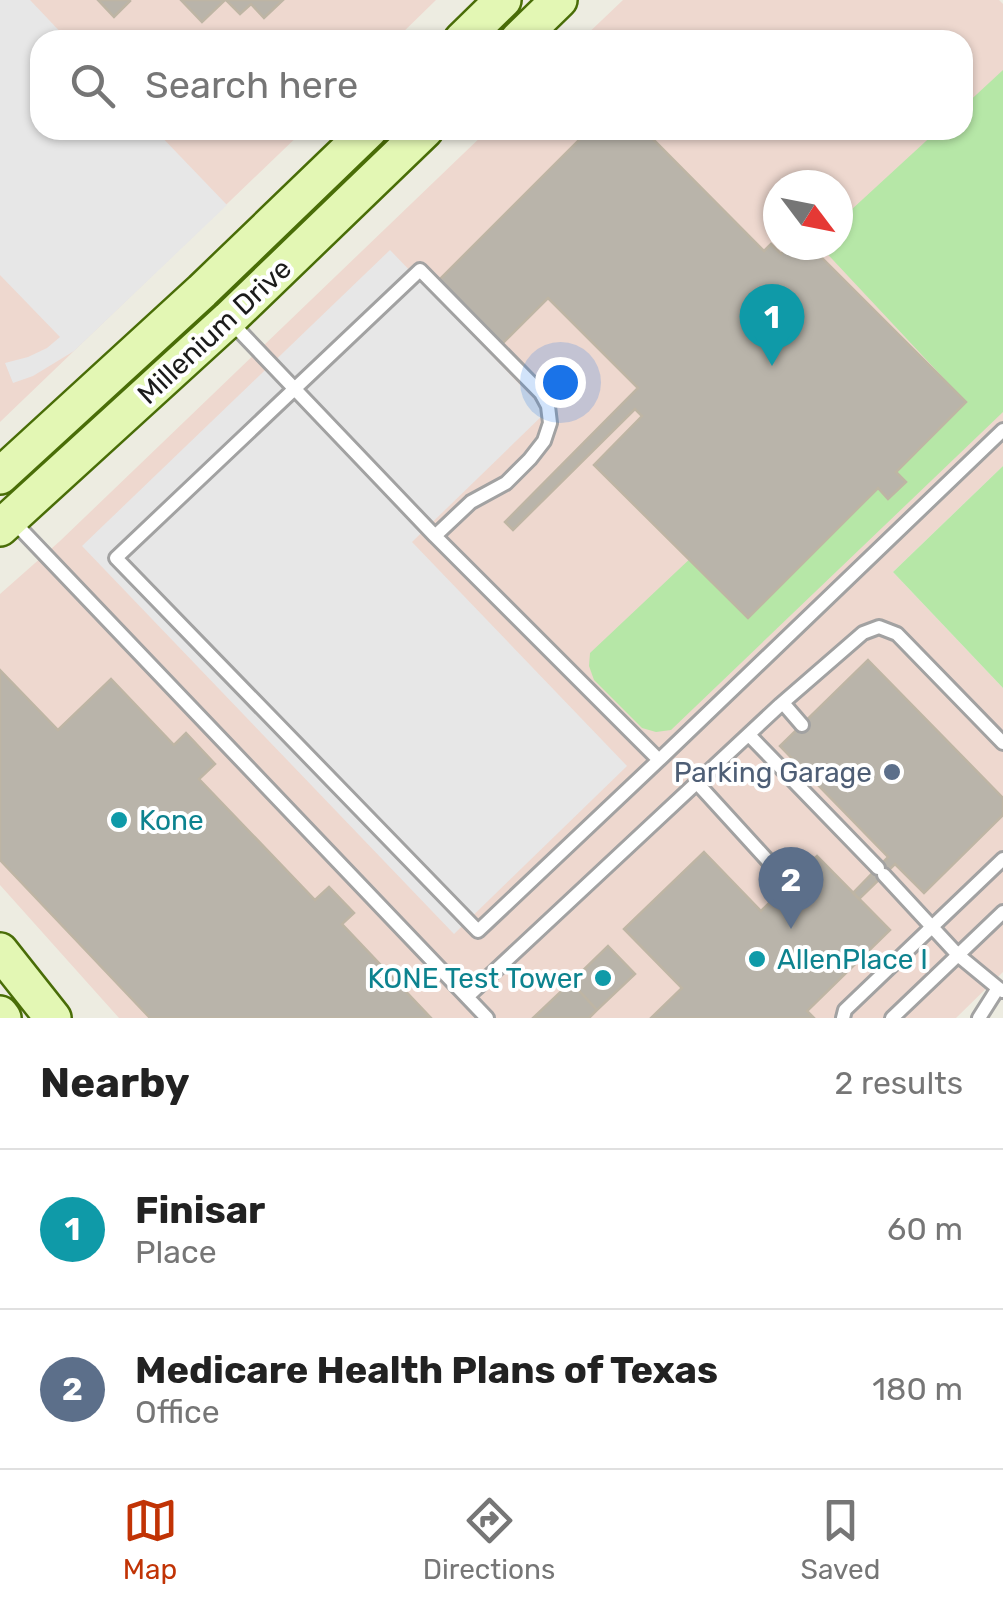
<!DOCTYPE html>
<html lang="en">
<head>
<meta charset="utf-8">
<style>
	body { margin:0; font-family:Rubik,sans-serif; background:#f6f6f6; color:#222 }
	.compass { position:absolute; left:763px; top:170px; width:90px; height:90px; border-radius:50%; background:#fff; box-shadow:0 2px 8px #0004; rotate:122deg }
	.you { position:absolute; left:560px; top:382px; width:35px; height:35px; margin:-25px; border:8px solid #fff; border-radius:50%; background:#1a73e8; box-shadow:0 0 0 15px #1a73e833 }
	.badge { display:grid; place-items:center; width:65px; height:65px; border-radius:50%; background:#c13305; color:#fff; font-size:32px; font-weight:700 }
	.pin { position:absolute; translate:-50% -82px; filter:drop-shadow(0 2px 5px #0008) }
	.pin::after { content:''; position:absolute; top:52px; width:35px; height:30px; background:inherit; clip-path:polygon(0 0,100% 0,50% 100%) }
	.list { margin:0; padding:0; list-style:none }
	h2 { display:flex; justify-content:space-between; align-items:center; height:130px; margin:0; padding:0 40px; font-size:42px }
	h2 small { font-size:32px; font-weight:400; color:#767676 }
	.list li { display:grid; grid-template-columns:65px 1fr auto; gap:30px; align-items:center; box-sizing:border-box; height:160px; padding:0 40px; border-top:2px solid #e0e0e0 }
	.list b { display:block; font-size:38px; white-space:nowrap }
	.list p { margin:0; font-size:32px; white-space:nowrap; color:#767676 }
	.list em { font-size:32px; font-style:normal; color:#767676 }
	.icon { flex:none; width:55px; height:55px; fill:none; stroke:currentColor; stroke-width:2; stroke-linecap:round; stroke-linejoin:round }
	.map { position:relative; flex:none; width:1003px; height:1018px; overflow:hidden }
	.search { position:absolute; background:#fff; box-shadow:0 2px 8px #0004; left:30px; right:30px; top:30px; height:110px; display:flex; align-items:center; gap:25px; box-sizing:border-box; padding:0 35px; border-radius:30px; color:#767676; font-size:38px }
	.sheet { height:450px; background:#fff }
	nav { display:flex; justify-content:space-around; align-items:center; box-sizing:border-box; height:140px; border-top:2px solid #e0e0e0; background:#fff; font-size:28px; color:#767676 }
	nav a { display:grid; justify-items:center; gap:5px }
	nav .on { color:#c13305 }
	.map>svg:first-child { display:block }
	.commercial { fill:#eed8cf; fill-rule:evenodd }
	.grass { fill:#b6e7a7 }
	.parking { fill:#e7e7e7 }
	.building { fill:#b9b4aa; stroke:#beb5a4; stroke-width:2.5 }
	.lines { fill:none; stroke-linecap:round; stroke-linejoin:round }
	.lane-casing { stroke:#a2a2a2; stroke-width:18 }
	.secondary-casing { stroke:#496d07; stroke-width:40 }
	.lane { stroke:#fff; stroke-width:12 }
	.secondary { stroke:#e3f7b4; stroke-width:35 }
	.service-dot { fill:#5c6f8a; stroke:#fff; stroke-width:4 }
	.culture-dot { fill:#0f9aa8; stroke:#fff; stroke-width:4 }
	.labels { text-anchor:middle; stroke-width:8; stroke-linejoin:round; paint-order:stroke }
	.street-label { font-size:28px; fill:#1b1b1b; stroke:#fff }
	.service-label { font-size:28px; fill:#4e5e75; stroke:#fff; text-anchor:end }
	.culture-label { font-size:28px; fill:#0d838f; stroke:#fff; text-anchor:start }
</style>
</head>
<body>
<div class="map">
<svg width="1003" height="1018" viewBox="0 0 1003 1018">
	<rect width="100%" height="100%" fill="#edece1"/>
	<path class="commercial" d="M0 0H436L395 40H40V130H304L0 422Z
		M623 0H999L1003 4V466L893 572 1003 688V972L956 1018H119L0 885V594L60 541 488 130H963V40H581ZM778 185H838V245H778Z"/>
	<path class="grass" d="M1003 70V412L671 730 656 732 642 728 594 680 589 666 590 653 694 555 964 400 819 245H838V222L938 130H963V107Z
		M1003 466V688L893 572Z"/>
	<path class="parking" d="M0 0H30L68 40H40V130H155L227 205 74 351 33 376 13 383 5 363 28 357 47 348 60 337 0 275Z
		M390 250 546 412 412 542 627 766 454 934 82 546Z"/>
	<path class="building" d="M98 0H129L130 1 114 17Z
		M181 0H225L202 22Z
		M226 0H283L264 18 251 4 240 14Z
		M589 130H644L764 251 771 244 781 254 789 245H809L966 402 896 472 906 482 888 499 878 488 748 618 594 465 642 416 635 409 513 530 505 522 638 388 548 298 502 344 439 280Z
		M868 660 1003 798V815L924 893 895 864 859 899 853 893 888 857 780 746Z
		M0 670 58 730 111 679 174 745 186 733 215 764 199 779 315 900 329 887 354 913 342 924 431 1018H150L0 860Z
		M704 852 761 911 817 856 890 930 807 1011 814 1018H651L682 988 624 929Z
		M608 946 635 974 597 1010 571 982Z
		M571 982 597 1010 589 1018H533Z"/>
	<g class="lines">
		<defs>
			<path id="lane" d="M229 320 435 536 659 760 1003 430
				M13 521 487 1018
				M435 536 471 502 506 483 530 459 544 441 550 423 548 406 541 393 420 270 116 558 478 931 659 760
				M783 703 802 725
				M750 736 878 868
				M698 784 782 876
				M884 875 958 955 998 988
				M467 997 780 705 863 633 879 627 897 634 1003 743
				M843 1018 845 1010 1003 859
				M892 1018 1003 912
				M979 1018 998 988 1003 991"/>
			<path id="secondary" d="M462 40 503 0
				M518 40 559 0
				M0 476 202 291 369 130
				M0 528 229 319 425 130
				M0 951 53 1018
				M0 1014 3 1018"/>
		</defs>
		<use href="#lane" class="lane-casing"/>
		<use href="#secondary" class="secondary-casing"/>
		<use href="#lane" class="lane"/>
		<use href="#secondary" class="secondary"/>
	</g>
	<circle class="service-dot" cx="892" cy="772" r="10"/>
	<g class="culture-dot">
		<circle cx="119" cy="820" r="10"/>
		<circle cx="757" cy="959" r="10"/>
		<circle cx="603" cy="978" r="10"/>
	</g>
	<g class="labels">
		<g class="street-label">
			<text transform="translate(214 331) rotate(-43)" y="10">Millenium Drive</text>
		</g>
		<g class="service-label">
			<text x="872" y="782">Parking Garage</text>
		</g>
		<g class="culture-label">
			<text x="139" y="830">Kone</text>
			<text x="777" y="969">AllenPlace I</text>
			<text x="583" y="988" text-anchor="end">KONE Test Tower</text>
		</g>
	</g>
</svg>
<svg class="compass" viewBox="-18 -18 36 36"><path d="M0-13l5 13h-10z" fill="#e53935"/><path d="M0 13l5-13h-10z" fill="#767676"/></svg>
<div class="you"></div>
<div class="pin badge" style="left:772px;top:366px;background:#0f9aa8">1</div>
<div class="pin badge" style="left:791px;top:929px;background:#5c6f8a">2</div>
<div class="search"><svg class="icon" aria-label="search" viewBox="0 0 24 24"><circle cx="10" cy="10" r="6"/><path d="M15 15l6 6"/></svg>Search here</div>
</div>
<section class="sheet">
<h2>Nearby<small>2 results</small></h2>
<ul class="list">
<li><span class="badge" style="background:#0f9aa8">1</span><div><b>Finisar</b><p>Place</p></div><em>60 m</em></li>
<li><span class="badge" style="background:#5c6f8a">2</span><div><b>Medicare Health Plans of Texas</b><p>Office</p></div><em>180 m</em></li>
</ul>
</section>
<nav>
<a class="on"><svg class="icon" aria-label="map" viewBox="0 0 24 24"><path d="M3 6l6-2 6 2 6-2v14l-6 2-6-2-6 2zM9 4v14M15 6v14"/></svg>Map</a>
<a><svg class="icon" aria-label="directions" viewBox="0 0 24 24"><path d="M12 3l9 9-9 9-9-9zM9 14v-3h6M13 9l2 2-2 2"/></svg>Directions</a>
<a><svg class="icon" aria-label="saved" viewBox="0 0 24 24"><path d="M7 4h10v16l-5-4-5 4z"/></svg>Saved</a>
</nav>
</body>
</html>
